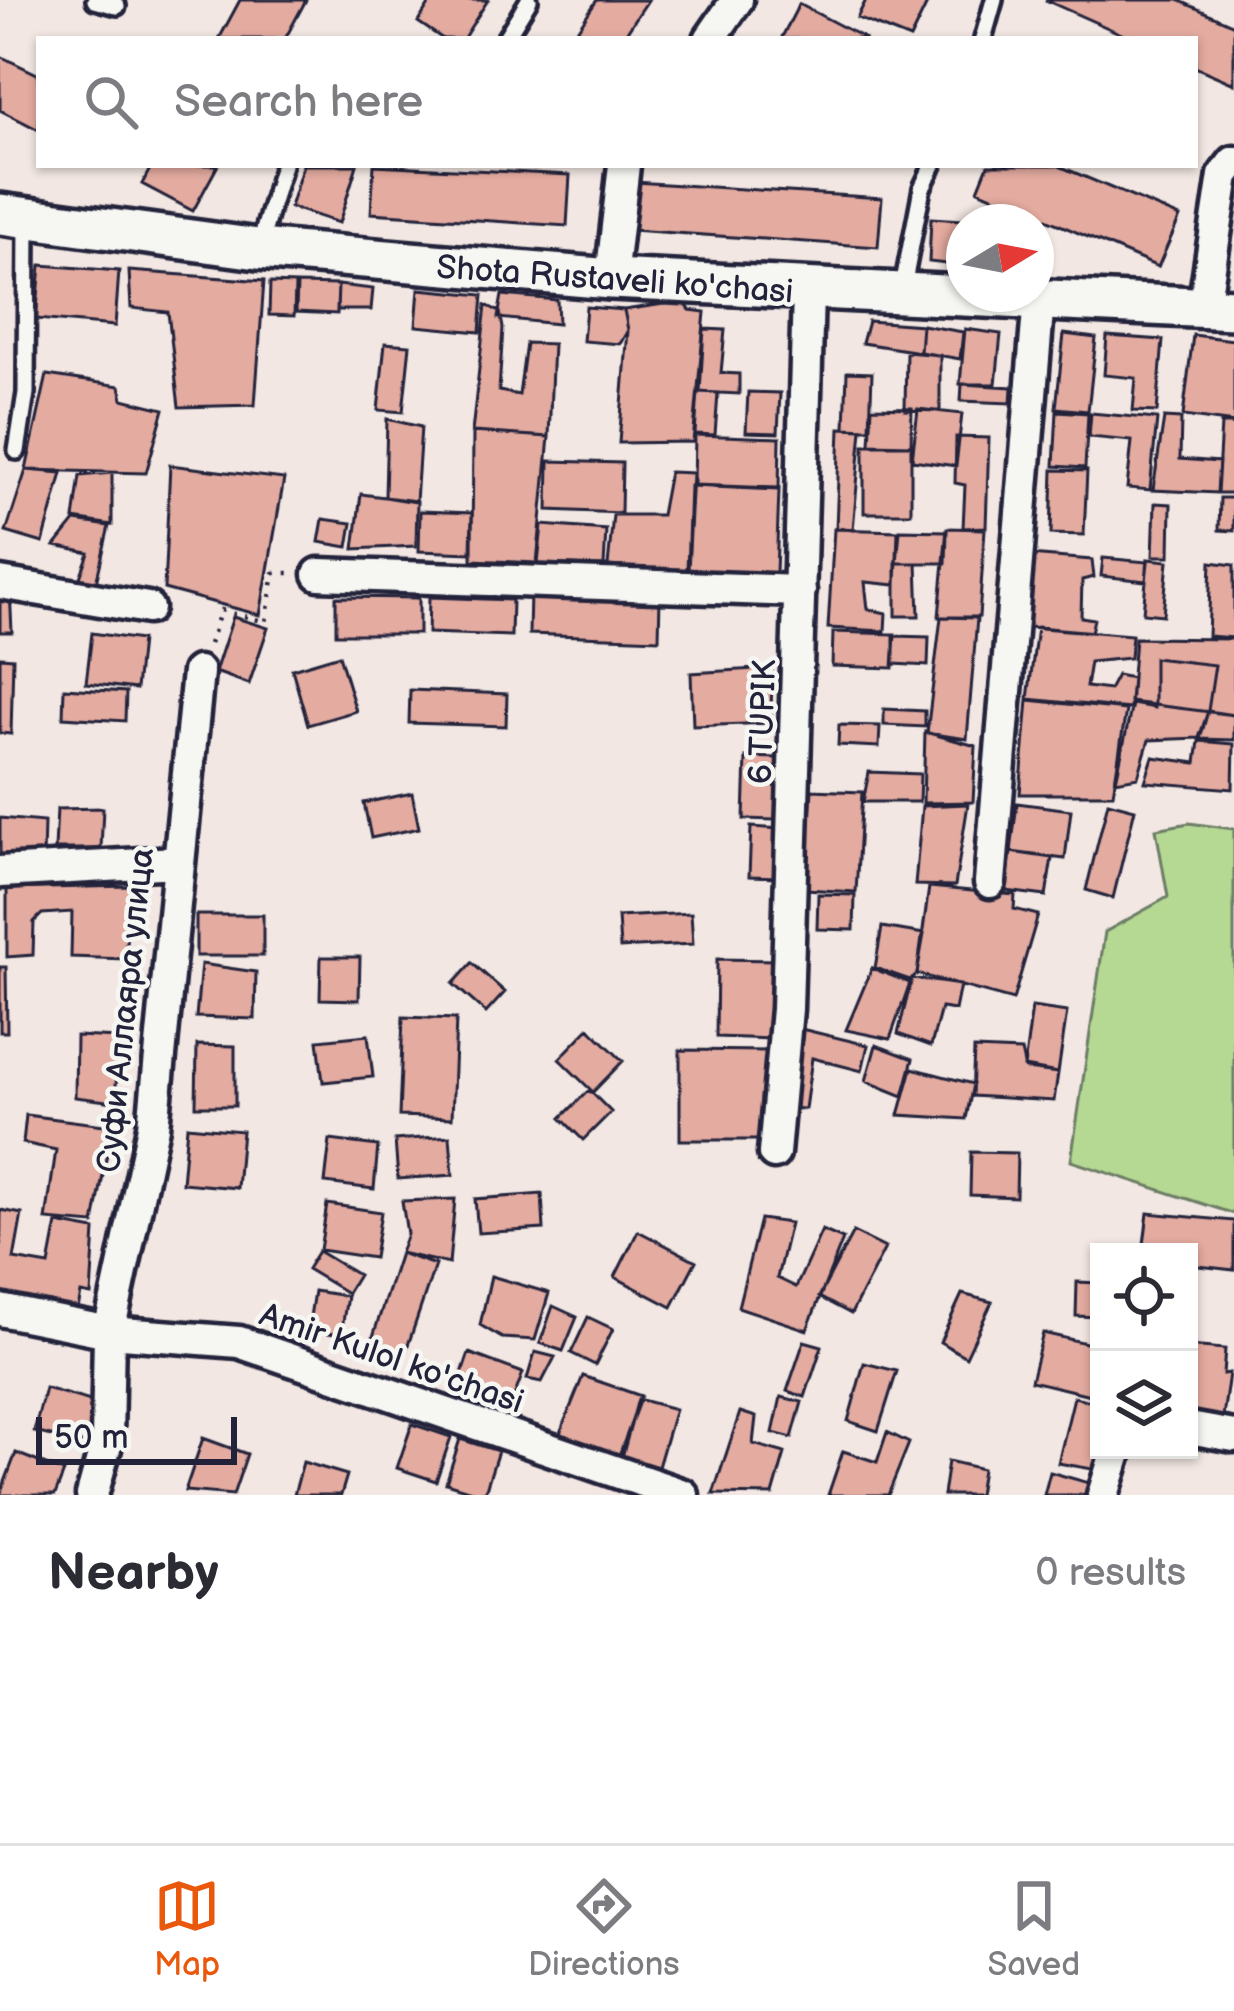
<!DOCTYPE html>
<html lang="en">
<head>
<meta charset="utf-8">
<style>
	body { margin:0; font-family:"Balsamiq Sans",sans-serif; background:#f7f7f7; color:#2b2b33 }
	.controls { position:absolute; right:36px; bottom:36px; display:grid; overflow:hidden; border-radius:0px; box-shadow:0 3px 9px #0004 }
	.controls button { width:108px; height:108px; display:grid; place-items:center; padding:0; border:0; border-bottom:3px solid #e1e1e2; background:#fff; color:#2b2b33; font:60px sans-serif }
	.compass { position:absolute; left:946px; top:204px; width:108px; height:108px; border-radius:50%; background:#fff; box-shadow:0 3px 9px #0004; rotate:80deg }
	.scale { position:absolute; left:36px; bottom:30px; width:201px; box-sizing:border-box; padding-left:12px; border:6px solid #22223b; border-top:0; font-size:33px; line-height:42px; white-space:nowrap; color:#22223b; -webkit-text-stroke:9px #f6f6f2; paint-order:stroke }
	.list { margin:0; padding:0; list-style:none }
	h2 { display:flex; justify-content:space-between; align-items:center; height:156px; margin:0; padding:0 48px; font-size:51px }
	h2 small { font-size:39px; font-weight:400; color:#7c7c81 }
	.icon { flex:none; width:66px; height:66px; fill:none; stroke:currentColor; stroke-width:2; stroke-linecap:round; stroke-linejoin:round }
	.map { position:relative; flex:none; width:1234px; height:1495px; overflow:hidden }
	.search { position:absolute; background:#fff; box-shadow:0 3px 9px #0004; left:36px; right:36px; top:36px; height:132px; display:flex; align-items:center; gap:30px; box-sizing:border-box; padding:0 42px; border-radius:0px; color:#7c7c81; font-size:45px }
	.sheet { height:348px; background:#fff }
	nav { display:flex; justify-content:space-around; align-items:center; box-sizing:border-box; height:168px; border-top:3px solid #e1e1e2; background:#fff; font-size:33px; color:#7c7c81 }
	nav a { display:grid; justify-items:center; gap:6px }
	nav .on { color:#ea580c }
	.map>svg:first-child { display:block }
	.green { fill:#b5d892; stroke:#6c7d66; stroke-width:3 }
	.building { fill:#e4aba0; stroke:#22223b; stroke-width:3 }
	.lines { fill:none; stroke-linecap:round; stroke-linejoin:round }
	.service-casing { stroke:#22223b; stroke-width:24 }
	.minor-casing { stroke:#22223b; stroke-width:39 }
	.tertiary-casing { stroke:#22223b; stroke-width:48 }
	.path { stroke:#22223b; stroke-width:4.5; stroke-dasharray:3 9; stroke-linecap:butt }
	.service { stroke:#f6f6f2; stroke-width:15 }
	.minor { stroke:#f6f6f2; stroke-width:30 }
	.tertiary { stroke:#f6f6f2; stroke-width:39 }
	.labels { text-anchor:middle; stroke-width:9; stroke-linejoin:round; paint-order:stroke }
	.street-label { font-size:33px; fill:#22223b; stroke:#f6f6f2 }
</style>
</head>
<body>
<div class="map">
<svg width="1234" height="1495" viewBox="0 0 1234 1495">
	<rect width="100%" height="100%" fill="#f2e7e2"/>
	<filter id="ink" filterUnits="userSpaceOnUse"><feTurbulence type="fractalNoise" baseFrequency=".00833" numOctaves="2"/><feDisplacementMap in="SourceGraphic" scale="24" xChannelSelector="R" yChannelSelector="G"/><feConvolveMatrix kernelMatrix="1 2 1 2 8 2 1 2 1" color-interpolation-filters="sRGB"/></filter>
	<g filter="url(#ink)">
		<path class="green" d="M1189 823 1234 829V1214L1071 1161 1105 932 1168 897 1156 829Z"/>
		<path class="building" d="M240 0H306L285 39H219Z
			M432 0H488L463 39H443L418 22Z
			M597 0H648L622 39H571Z
			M866 0H929L910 39 857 18Z
			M1045 0H1178L1234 25V84L1195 67V39H1133Z
			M799 4 866 39H781Z
			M0 56 39 75V130L0 110Z
			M152 165H218L193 211 142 184Z
			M303 165H357L339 223 290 207Z
			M374 165 570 175 567 226 371 213Z
			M988 165H1057L1180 217 1158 267 978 190Z
			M635 182 882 198 878 247 632 230Z
			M931 218 993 222H964V266L929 262Z
			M41 265 119 271 115 326 36 319Z
			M129 271 264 281 255 405 179 407 168 312 131 308Z
			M270 283 295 284 294 316 269 315Z
			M297 284 338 285 337 314 296 312Z
			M338 285 373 289 371 310H337Z
			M419 289 483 295 480 332 416 326Z
			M502 295 557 300 558 324 498 318Z
			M684 301 690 310 705 312 693 442 619 443 628 330 624 310Z
			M486 305 500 312 503 328 499 391 519 395 526 343 553 344 549 437 472 432Z
			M586 307 624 310 628 330 620 344 583 341Z
			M868 321 922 325 920 352 862 343Z
			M922 325 963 332 960 359 920 352Z
			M704 329 725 330 721 373 739 374V394L700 392Z
			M965 329 1001 334 996 384H960Z
			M1064 334 1096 338 1088 411 1056 408Z
			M1193 335 1234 340V423L1183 416Z
			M1107 336 1163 340 1157 412 1133 411 1136 378 1104 375Z
			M385 343 410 345 403 412 378 410Z
			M906 352 940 355V411L905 410Z
			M847 372 872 373 870 429 845 428Z
			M47 375 120 386 123 399 164 409 146 473 26 470Z
			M962 384 1012 387 1011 403 961 401Z
			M698 392 718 393 715 435 695 434Z
			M748 392 780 393 778 433 746 432Z
			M872 407 912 408 911 445 870 444Z
			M918 409 962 414 956 466 912 460Z
			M1057 411 1088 413 1085 468 1054 466Z
			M1091 413 1157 419 1150 490 1127 488 1132 441 1089 437Z
			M1164 418 1181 419 1180 459 1219 462 1217 493 1153 490Z
			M387 419 421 427 416 502 385 497Z
			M1221 424H1234V493H1217Z
			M840 428 862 429 853 530 836 528Z
			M473 432 549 437 537 563 472 560Z
			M695 435 780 438 779 488 694 485Z
			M956 437 989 438 986 527 963 528 965 485 955 483Z
			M864 445H911V513H864Z
			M549 461 622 463 621 513 548 510Z
			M170 465 284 479 260 615 164 589Z
			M26 470 62 473 43 543 6 532Z
			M1053 470 1087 471 1084 535 1051 534Z
			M669 472 693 473 688 571 608 566 613 515H661Z
			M112 473V525L74 519 80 476Z
			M690 486 779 490 776 573 687 570Z
			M361 494 417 501 416 546 354 549Z
			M1220 498H1234V531L1219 530Z
			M1155 503 1171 504 1170 556H1153Z
			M420 511 472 513 471 553 419 551Z
			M323 519 352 523 348 547 319 542Z
			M75 521 109 526 96 583H78L89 553 55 546Z
			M542 525 606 530 604 566 538 564Z
			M947 528 985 529 979 617H939Z
			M834 529 898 531 896 585 865 582 868 609 886 613 885 631 828 628Z
			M900 530 947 531 946 563H897Z
			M1029 555 1092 560 1094 577 1082 580 1081 617 1094 619 1091 632 1029 627Z
			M1103 558 1148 562 1146 581 1101 576Z
			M1148 559 1168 561 1163 615 1143 613Z
			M1211 562 1234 565V638L1208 636Z
			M896 563H917L919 616H896Z
			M0 589H10L12 632H0Z
			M530 592 660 597 659 639 529 634Z
			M336 597 419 598V634H336Z
			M429 597 512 600 511 636 428 633Z
			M233 617 268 628 249 684 215 672Z
			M941 617 977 618 967 739 927 733Z
			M1037 627 1132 635 1130 658 1090 662 1086 687 1109 690 1117 675 1132 678 1130 709 1028 699Z
			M833 632 895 634 893 668 832 666Z
			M92 633 141 640 136 689 86 683Z
			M894 636 929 637 928 666 894 664Z
			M1135 638 1234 639V715L1130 702Z
			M339 655 356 711 308 725 292 669Z
			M0 657 13 658 11 734 0 733Z
			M1154 658 1215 665 1208 711 1199 738 1149 740 1138 777 1116 781 1132 704 1154 708Z
			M772 668 771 723 693 726 691 673Z
			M64 688 126 692 125 721 63 717Z
			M410 690 507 694 506 726 409 723Z
			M1028 700 1126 710 1113 794H1020Z
			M884 709 925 711V727L884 725Z
			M1208 711 1234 715V740L1200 739Z
			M839 725 880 726 879 747 838 745Z
			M925 732 976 746 973 802 923 803Z
			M1199 741 1234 744 1233 789 1145 782 1153 757 1196 763Z
			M746 757 777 758 775 820 744 819Z
			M869 772 920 774 919 802H863Z
			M812 790 862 792 856 892 805 889Z
			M412 793 419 828 371 838 364 803Z
			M1108 802 1135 809 1113 898 1086 890Z
			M1017 803 1071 810 1065 859 1011 852Z
			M968 804 955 886 915 885 922 806Z
			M103 808 101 849H55L57 809Z
			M0 818 44 822 43 858H0Z
			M751 827 781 829 779 877 749 876Z
			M1011 852 1052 858 1046 896 1006 891Z
			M130 886 125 959 71 957 72 912 42 914 34 922 33 955 7 957V889Z
			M929 887 1015 895 1014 909 1038 915 1013 1000 917 974Z
			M818 894 855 895 854 930 817 929Z
			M691 913 693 944 620 948 618 917Z
			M196 915H263V956H196Z
			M882 927 924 934 917 974 910 980 875 968Z
			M321 957H360L359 1000 320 999Z
			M717 959 775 960 774 1039 716 1037Z
			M472 963 505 992 486 1013 453 984Z
			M201 964 256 972 255 1019 196 1017Z
			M0 967H6L7 1032H0Z
			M872 968 910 983 890 1039 846 1030Z
			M912 978 960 985 955 1010 941 1008 931 1046 898 1034Z
			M1032 1007 1067 1012 1058 1073 1024 1067Z
			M403 1017 456 1019 452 1118 399 1116Z
			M793 1027 868 1045 862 1071 812 1058 805 1109 784 1108Z
			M589 1028 623 1061 593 1092 559 1059Z
			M368 1035 373 1077 323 1082 318 1040Z
			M76 1036 119 1038 115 1102 75 1097Z
			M197 1045 235 1046V1106H196Z
			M876 1045 913 1059 903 1096 866 1081Z
			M974 1049 1021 1051 1025 1069 1058 1073 1054 1101 972 1096Z
			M680 1050 768 1051V1140H680Z
			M912 1068 973 1084 966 1119 899 1115Z
			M589 1090 611 1112 583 1140 561 1118Z
			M26 1115 112 1126 94 1224 46 1220 56 1150 23 1143Z
			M187 1126 242 1131 237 1188 182 1183Z
			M450 1136 453 1175 398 1179 395 1140Z
			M330 1140 378 1146 374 1189 325 1183Z
			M971 1152 1017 1153 1016 1197 970 1195Z
			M542 1194 544 1229 478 1233 475 1199Z
			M455 1199 449 1264 400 1253 407 1234 402 1201Z
			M327 1204 381 1212 374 1258 320 1250Z
			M1 1210 22 1214 14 1259 49 1265 57 1223 95 1230 91 1295 81 1293 77 1314 0 1301Z
			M1148 1213 1234 1221V1270L1189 1265V1252H1143Z
			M760 1219 790 1223 777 1278 796 1287 822 1230 843 1239 807 1330 738 1307Z
			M638 1231 696 1261 672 1307 615 1277Z
			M853 1232 885 1248 851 1314 819 1297Z
			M318 1251 358 1275 347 1293 307 1269Z
			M400 1253 435 1265 402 1363 368 1352Z
			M491 1276 549 1293 535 1340 502 1338 480 1325Z
			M1077 1282 1099 1283V1317L1076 1316Z
			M314 1291 347 1296 341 1335 308 1330Z
			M962 1294 992 1302 966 1357 940 1342Z
			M553 1306 577 1317 563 1351 540 1343Z
			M588 1317 613 1329 595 1365 571 1353Z
			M1043 1333 1099 1346V1397L1031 1381Z
			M804 1341 822 1346 805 1397 787 1391Z
			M1189 1346 1225 1349 1223 1374 1229 1373 1223 1417 1189 1414Z
			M535 1352 555 1357 542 1382 527 1379Z
			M469 1353 523 1373 507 1415 456 1391Z
			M864 1363 897 1371 878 1431 848 1421Z
			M583 1376 641 1396 617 1461 558 1438Z
			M45 1388 101 1404 88 1445 34 1432Z
			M781 1397 802 1402 792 1438 773 1433Z
			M1074 1397 1099 1403 1098 1470 1058 1463Z
			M638 1399 675 1409 658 1467 622 1457Z
			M740 1412 756 1417 753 1444 785 1453 773 1495 713 1494Z
			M412 1424 451 1437 436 1481 397 1468Z
			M887 1432 909 1443 888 1495H828L843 1451 877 1462Z
			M203 1438 247 1454 233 1495 185 1491Z
			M460 1439 498 1451 484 1495 446 1483Z
			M16 1453 64 1472 55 1495H0Z
			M948 1461 982 1469 978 1495H943Z
			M303 1462 347 1475 341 1495H294Z
			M1050 1472 1089 1483 1086 1495H1044Z"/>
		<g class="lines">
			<defs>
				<path id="service" d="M95 0 117 6
					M505 39 529 0
					M983 39 994 0
					M259 247 283 165
					M902 292 922 188 933 165
					M17 451 26 393 27 221"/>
				<path id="minor" d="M710 39 737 0
					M611 279 624 165
					M1204 307 1224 175 1234 162
					M319 574 800 591
					M0 583 148 608
					M0 872 177 862
					M990 882 1039 299
					M774 1153 787 1009 808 293
					M0 1310 109 1332 239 1342 683 1495
					M1189 1428 1234 1436
					M92 1495 107 1441 109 1332 153 1127 198 672
					M1103 1495 1117 1450"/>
				<path id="tertiary" d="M0 214 258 249 611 279 1234 309"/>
			</defs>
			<use href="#service" class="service-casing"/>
			<use href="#minor" class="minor-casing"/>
			<use href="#tertiary" class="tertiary-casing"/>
			<path class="path" d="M209 644 221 610 266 622 274 573H293"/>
			<use href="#service" class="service"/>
			<use href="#minor" class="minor"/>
			<use href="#tertiary" class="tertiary"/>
		</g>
	</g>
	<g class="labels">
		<g class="street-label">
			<text transform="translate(615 278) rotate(4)" y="12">Shota Rustaveli ko'chasi</text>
			<text transform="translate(761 722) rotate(-88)" y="12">6 TUPIK</text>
			<text transform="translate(124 1010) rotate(-84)" y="12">Суфи Аллаяра улица</text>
			<text transform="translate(392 1357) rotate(19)" y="12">Amir Kulol ko'chasi</text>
		</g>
	</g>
</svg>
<div class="controls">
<button><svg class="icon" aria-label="locate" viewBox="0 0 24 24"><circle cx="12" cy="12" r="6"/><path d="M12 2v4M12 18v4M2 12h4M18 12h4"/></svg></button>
<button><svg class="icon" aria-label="layers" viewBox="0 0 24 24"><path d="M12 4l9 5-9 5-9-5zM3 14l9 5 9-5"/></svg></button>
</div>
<svg class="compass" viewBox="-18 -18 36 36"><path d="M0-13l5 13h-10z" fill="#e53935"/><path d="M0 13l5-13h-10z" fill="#7c7c81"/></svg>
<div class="scale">50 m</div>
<div class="search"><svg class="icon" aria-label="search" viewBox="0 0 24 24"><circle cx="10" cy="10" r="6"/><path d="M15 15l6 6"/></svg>Search here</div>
</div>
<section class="sheet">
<h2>Nearby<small>0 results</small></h2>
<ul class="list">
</ul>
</section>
<nav>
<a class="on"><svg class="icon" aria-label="map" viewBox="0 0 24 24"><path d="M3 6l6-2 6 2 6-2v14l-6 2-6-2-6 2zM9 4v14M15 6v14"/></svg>Map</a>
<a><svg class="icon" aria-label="directions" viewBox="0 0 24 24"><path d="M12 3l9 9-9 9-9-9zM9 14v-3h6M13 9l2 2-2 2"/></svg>Directions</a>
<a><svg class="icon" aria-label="saved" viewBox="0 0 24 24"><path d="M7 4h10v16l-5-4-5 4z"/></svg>Saved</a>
</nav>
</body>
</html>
